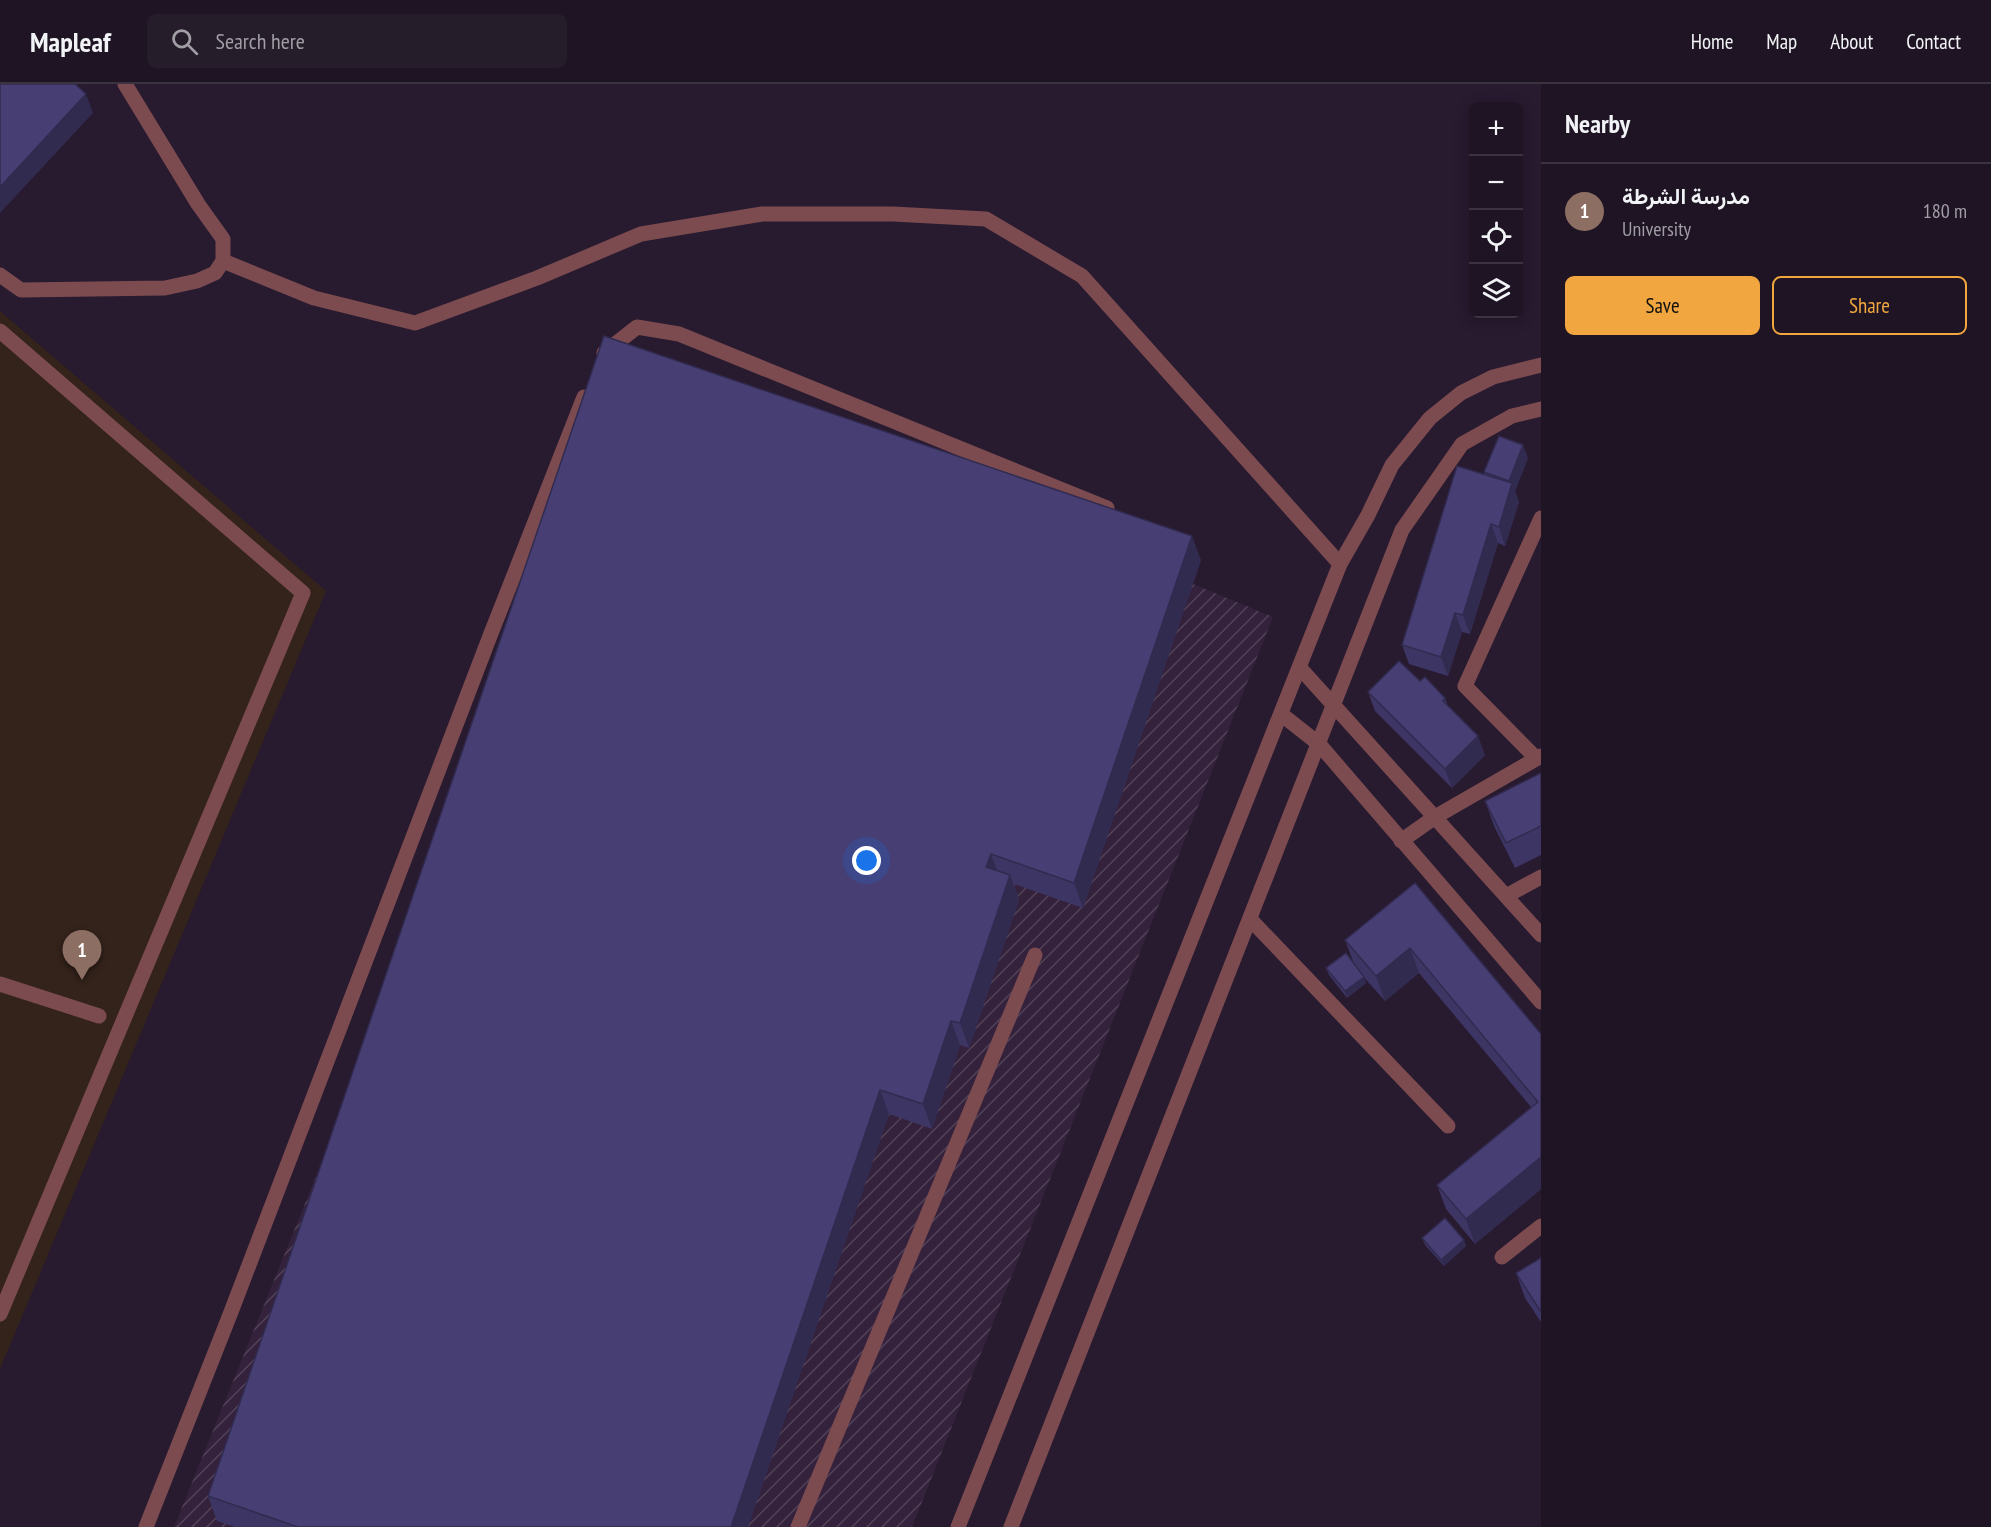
<!DOCTYPE html>
<html lang="en">
<head>
<meta charset="utf-8">
<style>
	body { margin:0; font-family:"PT Sans Narrow",Vazirmatn,sans-serif; background:#261d2b; color:#f1f3f6 }
	.controls { position:absolute; right:18px; top:18px; display:grid; overflow:hidden; border-radius:9px; box-shadow:0 3px 15px #0003 }
	.controls button { width:54px; height:54px; display:grid; place-items:center; padding:0; border:0; border-bottom:2px solid #3c3341; background:#1e1423; color:#f1f3f6; font:30px sans-serif }
	.you { position:absolute; left:867px; top:777px; width:21px; height:21px; margin:-15px; border:4px solid #fff; border-radius:50%; background:#1a73e8; box-shadow:0 0 0 9px #1a73e833 }
	.badge { display:grid; place-items:center; width:39px; height:39px; border-radius:50%; background:#f1a63f; color:#fff; font-size:20px; font-weight:700 }
	.pin { position:absolute; translate:-50% -50px; filter:drop-shadow(0 2px 3px #0008) }
	.pin::after { content:''; position:absolute; top:32px; width:21px; height:18px; background:inherit; clip-path:polygon(0 0,100% 0,50% 100%) }
	.list { margin:0; padding:0; list-style:none }
	h2 { display:flex; justify-content:space-between; align-items:center; height:78px; margin:0; padding:0 24px; font-size:26px }
	h2 small { font-size:20px; font-weight:400; color:#a19ea6 }
	.list li { display:grid; grid-template-columns:39px 1fr auto; gap:18px; align-items:center; box-sizing:border-box; height:96px; padding:0 24px; border-top:2px solid #3c3341 }
	.list b { display:block; font-size:22px; white-space:nowrap }
	.list p { margin:0; font-size:20px; white-space:nowrap; color:#a19ea6 }
	.list em { font-size:20px; font-style:normal; color:#a19ea6 }
	.actions { display:flex; gap:12px; padding:18px 24px }
	.actions a { flex:1; padding:14px 0; border:2px solid #f1a63f; border-radius:9px; text-align:center; font-size:21px; color:#f1a63f }
	.actions .main { background:#f1a63f; color:#111 }
	.icon { flex:none; width:33px; height:33px; fill:none; stroke:currentColor; stroke-width:2; stroke-linecap:round; stroke-linejoin:round }
	.map { position:relative; flex:none; width:1541px; height:1443px; overflow:hidden }
	header { display:flex; align-items:center; gap:36px; box-sizing:border-box; height:84px; padding:0 30px; background:#1e1423; border-bottom:2px solid #3c3341 }
	header strong { font-size:28px }
	nav { display:flex; gap:33px; margin-inline-start:auto; font-size:21px }
	.search { width:420px; height:54px; background:#261d2b; display:flex; align-items:center; gap:15px; box-sizing:border-box; padding:0 21px; border-radius:9px; color:#a19ea6; font-size:22px }
	main { display:flex }
	aside { flex:1; background:#1e1423 }
	.map>svg:first-child { display:block }
	.industrial { fill:url(#industrial-furrows) }
	.education { fill:#34231b }
	.lines { fill:none; stroke-linecap:round; stroke-linejoin:round }
	.service { stroke:#7c4b50; stroke-width:15 }
	.minor { stroke:#7c4b50; stroke-width:15 }
	.tertiary { stroke:#7c4b50; stroke-width:15 }
	.wall { fill:#3d3563 }
	.shaded-wall { fill:#322b50 }
	.building { fill:#473e73; stroke:#322b50; stroke-width:1.5 }
</style>
</head>
<body>
<header>
<strong>Mapleaf</strong>
<div class="search"><svg class="icon" aria-label="search" viewBox="0 0 24 24"><circle cx="10" cy="10" r="6"/><path d="M15 15l6 6"/></svg>Search here</div>
<nav><a>Home</a><a>Map</a><a>About</a><a>Contact</a></nav>
</header>
<main>
<div class="map">
<svg width="1541" height="1443" viewBox="0 0 1541 1443">
	<defs>
		<pattern id="industrial-furrows" width="10" height="10" patternUnits="userSpaceOnUse" patternTransform="scale(1.5)"><rect width="10" height="10" fill="#34223c"/><path d="M-1 1l2-2M0 10L10 0M9 11l2-2" fill="none" stroke="#514258"/></pattern>
	</defs>
	<rect width="100%" height="100%" fill="#281a2f"/>
	<path class="industrial" d="M647 275 1273 533 912 1443H174Z"/>
	<path class="education" d="M0 227 326 507 0 1285Z"/>
	<g class="lines">
		<path class="service" d="M0 247 303 509 0 1230
			M604 269 637 243 679 250 1107 424
			M1250 835 1448 1042
			M0 900 99 932
			M1502 1173 1541 1142
			M146 1443 231 1228 490 552 584 313
			M798 1443 1035 871"/>
		<path class="minor" d="M223 177 314 214 415 239 537 194 641 150 762 130H893L986 135 1082 192 1340 480
			M0 191 21 206 165 204 197 197 215 189 223 177V155L198 120 125 0
			M1300 584 1541 851
			M1281 630 1319 660 1541 918
			M1536 674 1465 602 1541 434
			M1401 757 1435 733 1541 672
			M1506 812 1541 793"/>
		<path class="tertiary" d="M958 1443 1340 480 1368 431 1392 381 1430 334 1461 309 1493 293 1541 281
			M1011 1443 1402 446 1462 360 1512 332 1541 325"/>
	</g>
	<path class="wall" d="M1528 374 1515 407 1519 418 1505 462 1498 459 1470 550 1462 548 1448 592 1409 580 1402 561 1485 391 1484 388Z
		M1201 476 1083 824 1014 800 1019 816 969 964 960 961 932 1045 889 1030 748 1443H235L217 1437 208 1412Z
		M1420 597 1445 614 1448 622 1485 671 1452 704 1375 627 1368 608Z
		M1541 689V771L1515 784 1494 742 1485 717Z
		M1415 799 1541 950V1105L1475 1160 1446 1125 1437 1101 1531 1023 1419 889 1385 917 1361 890 1366 899 1347 914 1329 891 1326 884 1354 880 1345 856Z
		M1422 1154 1466 1162 1444 1182 1425 1161Z
		M1541 1174V1238L1525 1214 1516 1189Z"/>
	<path class="shaded-wall" d="M86 10 93 29 0 129V103Z
		M1523 361 1528 374 1515 407 1519 418 1505 462 1499 443 1509 397Z
		M1491 440 1498 459 1470 550 1463 531Z
		M1192 452 1201 476 1083 824 1074 799Z
		M1455 529 1462 548 1448 592 1441 573Z
		M1478 652 1485 671 1452 704 1445 685Z
		M991 770 1000 795 986 783Z
		M1010 791 1019 816 969 964 960 939Z
		M1410 864 1419 889 1385 917 1376 892Z
		M1364 893 1366 899 1347 914 1345 907Z
		M951 937 960 961 932 1045 923 1020Z
		M880 1006 889 1030 748 1443H731Z
		M1541 1073V1105L1475 1160 1466 1135Z
		M1464 1156 1466 1162 1444 1182 1441 1176Z"/>
	<path class="building" d="M0 0H75L86 10 0 103Z
		M604 252 1192 452 1074 799 991 770 986 783 1010 791 960 939 951 937 923 1020 880 1006 731 1443H298L208 1412Z
		M1499 352 1523 361 1509 397 1484 388Z
		M1457 382 1512 399 1499 443 1491 440 1463 531 1455 529 1441 573 1402 561Z
		M1399 577 1420 597 1425 593 1445 614 1443 617 1478 652 1445 685 1368 608Z
		M1541 689V742L1506 759 1485 717Z
		M1415 799 1541 950V1073L1466 1135 1437 1101 1538 1018 1410 864 1376 892 1345 856Z
		M1346 869 1364 893 1345 907 1326 884Z
		M1445 1134 1464 1156 1441 1176 1422 1154Z
		M1541 1174V1228L1516 1189Z"/>
</svg>
<div class="controls">
<button>+</button>
<button>−</button>
<button><svg class="icon" aria-label="locate" viewBox="0 0 24 24"><circle cx="12" cy="12" r="6"/><path d="M12 2v4M12 18v4M2 12h4M18 12h4"/></svg></button>
<button><svg class="icon" aria-label="layers" viewBox="0 0 24 24"><path d="M12 4l9 5-9 5-9-5zM3 14l9 5 9-5"/></svg></button>
</div>
<div class="you"></div>
<div class="pin badge" style="left:82px;top:896px;background:#8d6e63">1</div>
</div>
<aside>
<h2>Nearby<small></small></h2>
<ul class="list">
<li><span class="badge" style="background:#8d6e63">1</span><div><b>مدرسة الشرطة</b><p>University</p></div><em>180 m</em></li>
</ul>
<div class="actions"><a class="main">Save</a><a>Share</a></div>
</aside>
</main>
</body>
</html>
